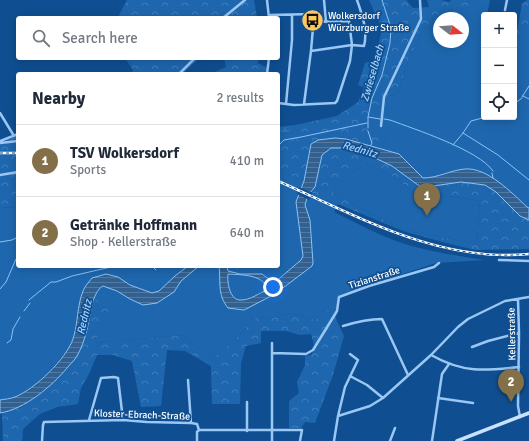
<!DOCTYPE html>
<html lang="en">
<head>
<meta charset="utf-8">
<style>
	body { margin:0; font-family:Signika,sans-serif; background:#f6f6f7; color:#1f2937 }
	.controls { position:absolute; right:12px; top:12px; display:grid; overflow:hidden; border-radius:4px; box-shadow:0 2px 10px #0003 }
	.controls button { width:36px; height:36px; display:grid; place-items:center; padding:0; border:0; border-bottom:1px solid #e0e1e3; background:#fff; color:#1f2937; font:20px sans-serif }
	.compass { position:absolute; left:433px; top:12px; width:36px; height:36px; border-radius:50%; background:#fff; box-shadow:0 2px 10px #0003; rotate:107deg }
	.you { position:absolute; left:273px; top:287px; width:14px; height:14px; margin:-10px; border:3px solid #fff; border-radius:50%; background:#1a73e8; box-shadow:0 0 0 6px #1a73e833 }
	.badge { display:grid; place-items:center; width:26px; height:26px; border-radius:50%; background:#847048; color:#fff; font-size:13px; font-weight:700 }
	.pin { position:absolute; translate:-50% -33px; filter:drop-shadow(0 1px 2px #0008) }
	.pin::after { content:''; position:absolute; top:21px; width:14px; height:12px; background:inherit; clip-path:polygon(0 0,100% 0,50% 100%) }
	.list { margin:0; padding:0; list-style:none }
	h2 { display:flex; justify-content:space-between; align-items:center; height:52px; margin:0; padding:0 16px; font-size:17px }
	h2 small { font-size:13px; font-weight:400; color:#747a83 }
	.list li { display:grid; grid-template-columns:26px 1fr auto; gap:12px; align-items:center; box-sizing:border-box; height:72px; padding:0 16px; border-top:1px solid #e0e1e3 }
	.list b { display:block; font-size:15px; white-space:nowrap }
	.list p { margin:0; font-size:13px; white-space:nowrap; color:#747a83 }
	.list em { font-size:13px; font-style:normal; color:#747a83 }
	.icon { flex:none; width:22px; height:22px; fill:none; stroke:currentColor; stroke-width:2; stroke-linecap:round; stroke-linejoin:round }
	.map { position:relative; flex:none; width:529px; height:441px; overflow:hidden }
	.search { position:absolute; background:#fff; box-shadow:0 2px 10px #0003; left:16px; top:16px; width:264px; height:44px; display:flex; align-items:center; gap:10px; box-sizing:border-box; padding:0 14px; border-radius:4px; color:#747a83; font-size:15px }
	.panel { position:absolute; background:#fff; box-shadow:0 2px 10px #0003; left:16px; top:72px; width:264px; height:196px; border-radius:4px }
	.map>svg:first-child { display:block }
	.grass { fill:#1e67ae }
	.forest { fill:url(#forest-crowns); fill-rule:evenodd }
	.wetland { fill:url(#wetland-marsh) }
	.water { fill:url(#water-rules); stroke:#8bc3f7; fill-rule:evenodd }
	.pier { fill:#0f4f91 }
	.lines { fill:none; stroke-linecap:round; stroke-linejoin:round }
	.stream { stroke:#8bc3f7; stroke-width:1 }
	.minor { stroke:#9ac7f3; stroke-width:2.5 }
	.secondary { stroke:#c9e2fd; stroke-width:3.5 }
	.rail-casing { stroke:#fff; stroke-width:2.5 }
	.rail { stroke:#0f4f91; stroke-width:1; stroke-dasharray:3; stroke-linecap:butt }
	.labels { text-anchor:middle; stroke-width:3.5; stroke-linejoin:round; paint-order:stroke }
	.poi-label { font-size:10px; fill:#fff; stroke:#0f4f91; text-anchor:start }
	.street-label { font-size:10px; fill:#fff; stroke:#0f4f91 }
	.water-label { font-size:11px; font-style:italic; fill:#a6d1fa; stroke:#0f4f91 }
</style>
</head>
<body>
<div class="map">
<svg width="529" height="441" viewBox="0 0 529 441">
	<defs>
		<pattern id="forest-crowns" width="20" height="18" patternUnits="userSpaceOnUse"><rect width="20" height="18" fill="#1e67ae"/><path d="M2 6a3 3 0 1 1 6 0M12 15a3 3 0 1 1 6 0" fill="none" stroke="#407eba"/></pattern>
		<pattern id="wetland-marsh" width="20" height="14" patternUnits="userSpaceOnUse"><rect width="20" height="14" fill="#1e67ae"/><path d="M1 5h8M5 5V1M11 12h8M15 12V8" fill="none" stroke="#407eba"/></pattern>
		<pattern id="water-rules" width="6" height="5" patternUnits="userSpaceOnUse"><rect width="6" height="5" fill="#326191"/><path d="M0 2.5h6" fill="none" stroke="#5179a2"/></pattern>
	</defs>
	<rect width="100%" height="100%" fill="#0f4f91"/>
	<path class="grass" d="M468 0H490L487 15H484V117H514V37L529 35V208L527 207C512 194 487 167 465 169 451 170 438 178 423 178L399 154 382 150 386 140 365 128 370 102 384 96 397 95 407 64 422 32 439 21V42H463V18H457H459L460 10 469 7Z
		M366 164 394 177 411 190 480 201 477 244 403 230 333 193 350 173Z
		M278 171 304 181 296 202 303 256 301 260C293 267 286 272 279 278 274 281 271 286 267 289 261 293 242 303 235 299 226 292 227 275 227 266H278Z
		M308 195 338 204 334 212C358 224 382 237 408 245 433 252 458 256 484 260L436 263 339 295 336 319 329 311 315 320 290 313 269 319 255 318 238 336 212 359 183 335 94 343C94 328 88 295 103 286L117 291 130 299 174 292 181 281 199 266H218L220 273 221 293 244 310 258 302 310 268 313 263 310 220 305 205Z
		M18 207V266H188L175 276 159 291 151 293 130 285 118 277 106 274 92 278 79 304 73 338 68 350 47 374 31 388 15 397 0 400V208Z"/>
	<path class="forest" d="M127 0H254L257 18H214L205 16 199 18H119L118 17Z
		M369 0H406L413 8 429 7 427 0H440L450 2 451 0H468L469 7 461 10 459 18H439V21L422 32 407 64 397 95 384 96 382 109 370 102 365 128 375 129 386 140 382 150 346 139 311 144 304 181 278 171V135L294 133 295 125 337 116 358 102 364 87 358 85 365 63 372 61 376 56 383 25 380 24Z
		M527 0H529V35L516 37 522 4Z
		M125 58H200L184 72V74H131L133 70Z
		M224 58H258V63L267 68 266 74H210L226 67Z
		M18 135V207L0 208V143Z
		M331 148H344L373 157 392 166 418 185 427 187 461 182 485 185 496 192 520 216 529 220V249L476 250 450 244 403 231 338 204 308 195 315 187 322 155ZM366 164 394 177 411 190 480 201 477 244 403 230 333 193 350 173Z
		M108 294 112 304 94 343 183 335 212 359 238 336 255 318 269 319 290 313 315 320 329 310 336 319 344 336 333 375 315 423 305 422 301 428H289V401L299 393 297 382 305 365V356L311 355 315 349 311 334 300 335 286 331H261V343L246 346 241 363 240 404H212L211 366 185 351 167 350 161 406 141 407 132 361 113 355H97L89 374 81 388 78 404 57 407 40 414 23 429 22 441H3L2 413 24 404 41 393 86 334 93 302Z"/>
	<path class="wetland" d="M295 125 294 133 278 135V127Z"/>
	<path class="water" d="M335 138 346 139 399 154 423 178C438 178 451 170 465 169 487 167 512 193 527 207L529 208V220L520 216 496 192 485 185 461 182 426 187 418 185 392 166 373 157 344 148H331L322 155 315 187 308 195 305 205 310 220 313 263 312 266 275 294 244 310 228 308C217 294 221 283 219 266H227L228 271 240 274H262L274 283 301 260 303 256 296 202 304 181 311 144 318 140ZM228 274C241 275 263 274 268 289 260 293 250 300 241 300 230 301 227 283 228 274Z
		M188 266H199L181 281 174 292 157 303 143 305 130 299 117 291 103 286C91 292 90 321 86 333 84 341 81 349 77 356 75 360 70 364 67 368 52 386 25 409 0 413V400C5 399 10 399 15 397 35 389 66 359 73 339 78 323 77 306 83 291 85 286 89 282 92 278L106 274 118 277 130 285 152 293 159 291 175 276Z"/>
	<path class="pier" d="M299 187 313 193 309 200 297 194Z"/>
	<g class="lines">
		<path class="stream" d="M523 96 529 99
			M522 97 529 86
			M514 104 522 98
			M368 117 380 119
			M384 119 390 120C414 129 479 150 493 171
			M368 128V117L372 98 382 75 390 43 391 28 382 0
			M368 131 372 143 370 147
			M463 133 498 155 529 180
			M453 145 463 133 471 121 486 117
			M278 151 279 145 284 140 301 137 367 123
			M492 173 493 178
			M0 242 12 240 18 237
			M152 266 156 270
			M0 289 6 282 16 259 18 257
			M29 300 51 282H56L72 276 115 266
			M24 311 30 303
			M7 343 11 340 13 329 20 317"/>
		<path class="minor" d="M267 0 269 18
			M324 0 326 22
			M505 10 507 0
			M269 15 313 14 314 16 311 51 304 104
			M223 18 245 0
			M311 51 352 45 364 46C368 31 362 14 357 0
			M179 74 195 58
			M267 74 269 58
			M278 103 294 105 335 103 337 101 350 61 352 45 349 21 313 22
			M286 104 292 40V15
			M0 113 14 136
			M381 126 384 97 421 19 420 0
			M0 141 18 134
			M0 143 18 141
			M0 175 18 172
			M499 260 529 261
			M518 299 519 333 518 406 520 417
			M343 326C356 322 367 319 382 319L408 375
			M472 347 488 341 519 333
			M273 353 306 354 313 350 337 311 339 297 369 286 434 267 439 263
			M431 355C463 373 484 371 519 367
			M350 376 367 385 383 398
			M188 380 191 423
			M438 398 473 403
			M247 402V431
			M338 416 345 387 358 360 350 354
			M89 420 101 378 114 377 118 378 123 420
			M199 430H302L300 441
			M42 441 43 425 44 422 123 420 147 422 191 423 197 424 199 430
			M197 441V432L199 430
			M272 441V343
			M334 441 338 416 370 406 383 398 431 355 458 327 468 319 505 301 529 297
			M390 441 395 428
			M432 441 442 374 449 364"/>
		<path class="secondary" d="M457 441 529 413"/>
		<defs>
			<path id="rail" d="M0 153H18
				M278 181C357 216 439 263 529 254"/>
		</defs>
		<use href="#rail" class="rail-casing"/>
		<use href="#rail" class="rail"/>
	</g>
	<defs>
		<symbol id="bus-disc" viewBox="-11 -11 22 22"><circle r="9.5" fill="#ffc75c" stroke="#0f4f91"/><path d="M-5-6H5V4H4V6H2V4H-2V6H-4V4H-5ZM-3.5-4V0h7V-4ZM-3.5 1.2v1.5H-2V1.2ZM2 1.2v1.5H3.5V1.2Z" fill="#111"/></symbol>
	</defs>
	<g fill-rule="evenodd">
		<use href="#bus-disc" x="300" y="8" width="25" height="25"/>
	</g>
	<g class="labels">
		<g class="poi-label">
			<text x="328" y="19">Wolkersdorf<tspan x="328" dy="12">Würzburger Straße</tspan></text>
		</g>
		<g class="street-label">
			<text transform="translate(374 277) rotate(-18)" y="4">Tizianstraße</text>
			<text transform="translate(511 334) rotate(-91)" y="4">Kellerstraße</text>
			<text transform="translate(142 414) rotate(2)" y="4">Kloster-Ebrach-Straße</text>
		</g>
		<g class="water-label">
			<text transform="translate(372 73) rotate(-74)" y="4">Zwieselbach</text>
			<text transform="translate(360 149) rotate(16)" y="4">Rednitz</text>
			<text transform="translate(84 317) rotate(-77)" y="4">Rednitz</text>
		</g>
	</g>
</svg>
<div class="controls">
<button>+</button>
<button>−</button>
<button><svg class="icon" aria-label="locate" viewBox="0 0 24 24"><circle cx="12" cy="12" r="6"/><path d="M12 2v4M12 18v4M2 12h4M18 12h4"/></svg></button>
</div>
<svg class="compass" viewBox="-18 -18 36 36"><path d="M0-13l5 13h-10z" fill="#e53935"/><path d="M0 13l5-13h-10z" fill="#747a83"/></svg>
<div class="you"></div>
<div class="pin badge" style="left:427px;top:216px">1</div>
<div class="pin badge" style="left:511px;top:402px">2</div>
<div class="search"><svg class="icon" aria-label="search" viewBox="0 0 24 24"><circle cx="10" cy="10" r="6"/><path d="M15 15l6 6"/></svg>Search here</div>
<section class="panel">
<h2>Nearby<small>2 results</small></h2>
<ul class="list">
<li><span class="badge">1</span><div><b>TSV Wolkersdorf</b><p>Sports</p></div><em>410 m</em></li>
<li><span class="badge">2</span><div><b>Getränke Hoffmann</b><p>Shop · Kellerstraße</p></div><em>640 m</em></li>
</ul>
</section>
</div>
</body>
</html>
